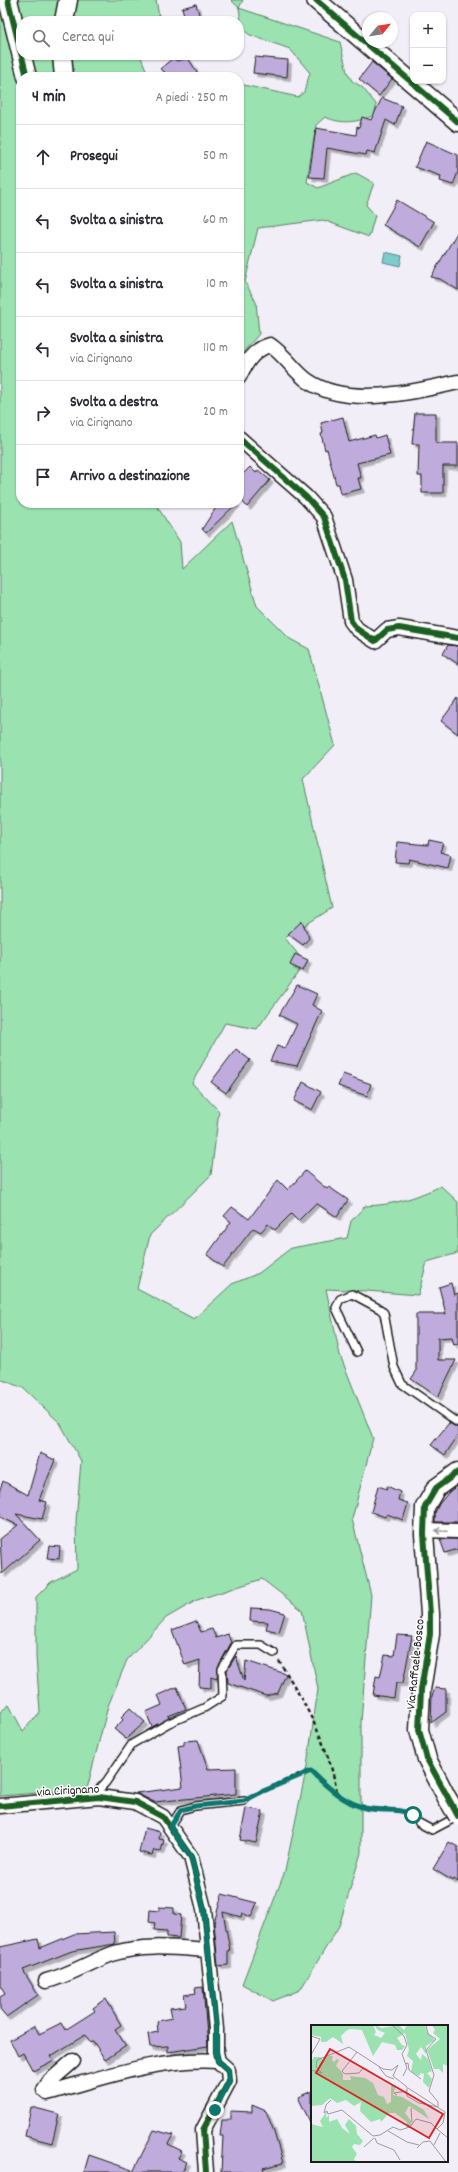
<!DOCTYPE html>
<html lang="it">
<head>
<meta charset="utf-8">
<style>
	body { margin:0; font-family:Dekko,sans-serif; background:#f7f7f7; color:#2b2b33 }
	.controls { position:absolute; right:12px; top:12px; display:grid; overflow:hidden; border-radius:8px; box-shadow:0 1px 3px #0004 }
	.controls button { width:36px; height:36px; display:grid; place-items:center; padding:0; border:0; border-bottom:1px solid #e1e1e2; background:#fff; color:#2b2b33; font:20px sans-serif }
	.compass { position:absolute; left:362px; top:12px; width:36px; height:36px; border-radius:50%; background:#fff; box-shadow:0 1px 3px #0004; rotate:60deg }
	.stop { position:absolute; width:12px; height:12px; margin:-9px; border:3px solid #0f766e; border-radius:50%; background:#fff }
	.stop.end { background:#0f766e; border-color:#fff; box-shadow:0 1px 4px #0008 }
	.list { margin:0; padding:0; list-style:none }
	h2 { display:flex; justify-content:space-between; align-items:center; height:52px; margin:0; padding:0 16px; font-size:17px }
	h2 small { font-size:13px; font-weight:400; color:#7c7c81 }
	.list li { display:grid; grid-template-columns:26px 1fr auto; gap:12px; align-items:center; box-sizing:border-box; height:64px; padding:0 16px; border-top:1px solid #e1e1e2 }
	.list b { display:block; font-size:15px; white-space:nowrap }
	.list p { margin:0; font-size:13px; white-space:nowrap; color:#7c7c81 }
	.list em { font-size:13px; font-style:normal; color:#7c7c81 }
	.icon { flex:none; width:22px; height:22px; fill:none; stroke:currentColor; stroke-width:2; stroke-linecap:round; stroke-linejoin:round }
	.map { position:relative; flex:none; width:458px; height:2172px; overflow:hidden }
	.search { position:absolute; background:#fff; box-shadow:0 1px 3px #0004; left:16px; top:16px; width:228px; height:44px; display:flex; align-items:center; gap:10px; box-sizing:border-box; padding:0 14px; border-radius:16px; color:#7c7c81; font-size:15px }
	.panel { position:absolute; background:#fff; box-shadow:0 1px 3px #0004; left:16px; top:72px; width:228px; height:436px; border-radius:16px }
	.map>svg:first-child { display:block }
	.green { fill:#9ae2b0; stroke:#5b7f66 }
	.water { fill:#7bccd0; stroke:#558688 }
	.building { fill:#bfacdc; stroke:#1c1c1c; filter:url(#shadow) }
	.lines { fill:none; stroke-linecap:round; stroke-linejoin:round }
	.service-casing { stroke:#1c1c1c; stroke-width:10 }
	.minor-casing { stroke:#1c1c1c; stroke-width:17 }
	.tertiary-casing { stroke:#1c1c1c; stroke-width:21 }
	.path { stroke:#1c1c1c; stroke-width:2.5; stroke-dasharray:4 3; stroke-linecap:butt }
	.service { stroke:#fff; stroke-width:7 }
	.minor { stroke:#fff; stroke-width:14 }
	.tertiary { stroke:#fff; stroke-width:18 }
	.tertiary-bridge-casing { stroke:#1c1c1c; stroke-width:21; stroke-linecap:butt }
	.tertiary-bridge { stroke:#fff; stroke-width:18 }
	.cycleway-casing { stroke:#fff; stroke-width:8 }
	.cycleway { stroke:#1b5e20; stroke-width:6 }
	.oneway { stroke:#999 }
	.route { stroke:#0f766e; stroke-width:5 }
	.labels { text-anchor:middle; stroke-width:3; stroke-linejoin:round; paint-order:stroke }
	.street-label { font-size:13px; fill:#1c1c1c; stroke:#fff }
	.inset-road { fill:none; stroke:#9c9aa0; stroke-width:1 }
	.view { fill:#d62828; fill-opacity:0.15; stroke:#d62828; stroke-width:2 }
	.inset-edge { fill:none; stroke:#1c1c1c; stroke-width:2 }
</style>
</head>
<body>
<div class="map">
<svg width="458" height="2172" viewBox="0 0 458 2172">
	<defs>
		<filter id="shadow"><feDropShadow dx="3.5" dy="3.5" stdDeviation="0" flood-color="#0004"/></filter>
	</defs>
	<rect width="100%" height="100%" fill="#f2eef8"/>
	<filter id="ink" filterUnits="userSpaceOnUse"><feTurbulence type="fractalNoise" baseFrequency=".025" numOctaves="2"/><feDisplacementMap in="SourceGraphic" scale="8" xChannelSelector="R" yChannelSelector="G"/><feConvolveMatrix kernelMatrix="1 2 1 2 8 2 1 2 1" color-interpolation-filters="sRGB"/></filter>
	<g filter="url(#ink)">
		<path class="green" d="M0 0H156L160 21H21V55H140L149 77H21V503H155L180 542 182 569 232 521 257 606 290 639 309 649 335 745 303 779 332 908 285 938 305 963 257 1029 225 1023 192 1083 219 1111 211 1175 150 1235 137 1289 194 1319 232 1284 259 1273 291 1248 347 1238 351 1221 365 1206C395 1205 414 1198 441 1186L458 1202V1253L427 1262 418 1295 367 1291 326 1289 340 1355 373 1438 352 1519 371 1595 361 1722V1853L339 1926 300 1990 273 2001 242 1984 285 1871 307 1766 318 1689 302 1610 262 1579 197 1600 166 1618 127 1660 108 1706 87 1789 0 1796V1712L9 1705 23 1731 40 1712 36 1657V1597L51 1582 77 1569 76 1521 81 1461 60 1423 23 1388 0 1379Z
			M231 0H243L239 8 340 42 347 72 352 81 362 87 376 104 375 115C358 122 343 125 325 117L316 125 307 182 318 188 356 173 374 183 366 205 375 215 369 237 323 220 258 228 245 282 256 302 259 334 239 357V84L298 97 304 92 310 73 290 49 250 35 242 29 239 8Z"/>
		<path class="water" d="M385 252 402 256 400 266 383 262Z"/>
		<path class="building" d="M196 4 201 21H186L182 8Z
			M255 57 288 60 287 77 253 73Z
			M173 58 177 61 188 58 200 77H160L165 72 160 69Z
			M372 62 392 79 379 96 359 79Z
			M382 98 402 106 395 125 386 120 375 153 367 151 366 155 327 148 324 178 309 177 316 128 356 135 357 127 359 128 362 117 371 120Z
			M426 141 458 155V172L453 185 440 181 441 176 415 167Z
			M397 200 434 222 420 247 383 225Z
			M458 231V290L440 279 431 277Z
			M415 413H436V443H458V466H443V493H422V476H418L419 444H412Z
			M343 417 349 442 375 435 376 438 385 435 390 455 357 463 361 478H358L361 489 341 494 339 484H336L327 449 325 450 321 434 323 433 321 423Z
			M250 467 256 473 258 470 270 480 247 507 239 497V478Z
			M219 503H237L206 533 202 529Z
			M448 645 458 646V664L443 654Z
			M458 698V734L441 721Z
			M429 840 443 843 440 852 451 855 448 868 409 859 408 863 395 862 397 842 428 845Z
			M302 921 309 938 303 945 288 934Z
			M295 954 308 960 303 971 290 965Z
			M297 985 317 994 312 1005 322 1011 297 1066 270 1061 277 1046 285 1049 297 1024 279 1015Z
			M236 1049 250 1060 226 1093 211 1082Z
			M343 1074 371 1084 367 1096 338 1086Z
			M303 1082 321 1092 312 1110 294 1101Z
			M305 1171 327 1189 329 1187 348 1200 337 1217 316 1203 298 1221 291 1214 275 1230 268 1224 261 1232 253 1228 223 1267 207 1255 231 1222 224 1216 232 1207 249 1219 278 1180 288 1190Z
			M451 1283 454 1295 458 1293V1344L454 1345 452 1337 438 1338V1360H456L438 1397 411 1379 416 1372V1314H446L439 1287Z
			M449 1423 458 1428V1435L445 1455 431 1445Z
			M40 1453 55 1460 39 1500 47 1502 42 1519 16 1514 40 1540 2 1574 0 1539 18 1525 0 1517V1489L3 1481 28 1495Z
			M458 1485V1522H435V1513L439 1504 449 1492Z
			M378 1486 387 1489V1486L400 1492 398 1500 408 1503 403 1520 387 1514 385 1517 371 1512Z
			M440 1539H458V1549L445 1553Z
			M49 1546 60 1547 59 1559 47 1558Z
			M251 1608 270 1609 285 1613 279 1632 266 1629 268 1622 250 1621Z
			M196 1621 201 1632 212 1629 216 1638 228 1634 231 1643 218 1667 217 1679 211 1677V1688L199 1687 200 1660 185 1665 172 1630Z
			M397 1635 412 1636 403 1683H396L394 1698 373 1695 376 1676 380 1677 385 1655 394 1656Z
			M236 1656 244 1681 246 1661 286 1674 278 1693 266 1696 228 1683 227 1670Z
			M177 1687 186 1709 168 1716 169 1718 152 1727 146 1712 162 1705 158 1695Z
			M435 1688 446 1689V1712L431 1723 432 1696Z
			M130 1708 145 1722 126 1739 114 1729 123 1720 121 1717Z
			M198 1740 208 1769 236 1768V1794L154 1802 136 1793 183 1787 178 1746 184 1745V1741Z
			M246 1808 263 1811 256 1843 240 1840Z
			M145 1828 160 1832 159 1839 164 1840 161 1851 154 1850 152 1855 139 1852Z
			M449 1842 458 1847V1882L454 1879 453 1881 433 1869Z
			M222 1894 257 1903 251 1917 242 1913 241 1917 223 1912 230 1950H228V1965L218 1966 214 1923Z
			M159 1907 174 1908V1914L181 1915 179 1938 167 1937V1931L154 1930 155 1923 149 1922 150 1910 159 1911Z
			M114 1932 115 1944 72 1951 23 1970 38 1995 6 2017 0 2010V1996L5 1993 0 1985V1947L38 1939 40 1948 74 1934Z
			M203 1987 208 2046 168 2052V2046L150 2047 148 2034 158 2032 157 2021 172 2018 170 2008 186 2006 184 1995 196 1993 195 1988Z
			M106 1999 121 2025 115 2029 126 2046 105 2060 93 2041 90 2043 85 2035 51 2056 54 2060 33 2071 23 2053 18 2056 10 2040 35 2026 39 2034 61 2023 65 2030 95 2011 93 2008Z
			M312 2091V2126L298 2097Z
			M252 2105 266 2111 273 2129 283 2163 263 2168 265 2172H221L223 2136H220L222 2120H230V2111L252 2112Z
			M31 2107 59 2114 52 2143 25 2136Z
			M154 2130 173 2135 168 2144 182 2151 178 2158 187 2162 182 2172H133Z
			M89 2155 132 2170 131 2172H84Z"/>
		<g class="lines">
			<defs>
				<path id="service" d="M357 1352 336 1308 340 1299 352 1294 380 1309 384 1313 394 1367 402 1384 458 1423
					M92 1797 106 1782 132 1744 169 1723 204 1708 223 1696 222 1669 236 1645H261L274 1653
					M419 1823 432 1830 451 1820 456 1814
					M170 1827 181 1810 195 1806 244 1801"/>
				<path id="minor" d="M239 377C245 363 254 349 270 345 285 355 294 371 308 381 347 408 415 392 458 382
					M239 438 306 497 324 517 345 580 351 621 357 629 375 641 387 630 399 628 458 638
					M424 1530 458 1531
					M0 1806 99 1797 135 1802 163 1817 191 1857 204 1909 216 2029V2052L218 2061 228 2070 229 2081 203 2130 206 2172
					M46 1981C71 1975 91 1961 115 1953 144 1944 178 1948 208 1950
					M73 2061 50 2081 44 2090 47 2093C103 2078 160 2057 218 2061"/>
				<path id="tertiary" d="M8 0 27 77
					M316 0 458 122
					M64 21 68 0
					M62 55 64 77
					M447 1798 427 1759 419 1730 421 1690 430 1634V1614L424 1534 425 1507 436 1488 458 1472"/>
			</defs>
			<use href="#service" class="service-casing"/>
			<use href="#minor" class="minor-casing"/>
			<use href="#tertiary" class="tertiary-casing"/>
			<path class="path" d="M279 1661C305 1703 329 1745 337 1793
				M252 1797 297 1775 311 1771C326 1786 343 1801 364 1807 380 1812 397 1807 412 1815"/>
			<use href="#service" class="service"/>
			<use href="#minor" class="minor"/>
			<use href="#tertiary" class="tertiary"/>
			<defs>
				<path id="tertiary-bridge" d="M447 1798 458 1816"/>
			</defs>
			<use href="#tertiary-bridge" class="tertiary-bridge-casing"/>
			<use href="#tertiary-bridge" class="tertiary-bridge"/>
			<defs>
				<path id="cycleway" d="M8 0 27 77
					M316 0 458 122
					M239 438 306 497 324 517 345 580 351 621 357 629 375 641 387 630 399 628 458 638
					M458 1472 436 1488 425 1507 424 1534 430 1614V1634L421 1690 419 1730 427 1759 458 1816
					M0 1806 99 1797 135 1802 163 1817 191 1857 204 1909 216 2029V2052L218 2061 228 2070 229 2081 203 2130 206 2172"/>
			</defs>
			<use href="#cycleway" class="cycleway-casing"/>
			<use href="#cycleway" class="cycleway"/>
		</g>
		<defs><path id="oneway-shaft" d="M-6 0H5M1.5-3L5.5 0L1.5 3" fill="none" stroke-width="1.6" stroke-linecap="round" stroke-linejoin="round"/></defs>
		<use class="oneway" href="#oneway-shaft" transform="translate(441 1531) rotate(-177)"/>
	</g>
	<g class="lines" filter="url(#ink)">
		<path class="route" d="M215 2110 229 2081 228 2070 218 2061 216 2052V2029L204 1909 191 1857 170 1827 181 1810 195 1806 244 1801 261 1792 311 1771C326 1786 343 1802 365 1808 381 1812 398 1807 413 1815"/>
	</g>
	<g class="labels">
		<g class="street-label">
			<text transform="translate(414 1664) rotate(-84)" y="5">Via Raffaele Bosco</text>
			<text transform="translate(68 1789) rotate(-3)" y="5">via Cirignano</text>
		</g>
	</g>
	<g transform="translate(311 2025)">
		<rect width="137" height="137" fill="#f2eef8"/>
		<path d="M62 0 65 7 63 10 70 13 74 8 67 5 63 0 71 3 88 0 93 5 96 0H114L116 7 124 15 115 21V29L110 22 105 29 110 35 111 29 117 34 121 46 116 48 121 54 118 63 112 57 113 49 110 48 108 51 100 47 102 36 96 31 98 25 94 8 86 13 91 20 94 21 91 25H86L84 20 71 17 62 31 51 5 39 4 35 6 30 11 32 19 22 12 15 17H10V12L0 10 1 0ZM121 0H137V41L132 39V48L128 44H123L116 25 129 14 122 8 124 5ZM17 31H22L21 35 23 37 26 34 28 35 25 41 32 48V55H40L39 51 54 53 62 58 67 70 73 72 76 79 80 77V60H85L82 70 91 72 113 85 118 94 98 81 94 88 101 97 99 102 95 103 96 97 84 88H78L70 97 69 94 60 97 49 86 50 77 43 81 35 75 26 78 19 73 11 80 0 81V37L3 32H10L12 35ZM16 86 15 93 18 90V97L26 94 31 103 39 109 34 100 38 94 45 101 46 109 52 116 49 120 43 119 41 122 46 129 43 134 45 137H0V99L12 102 9 96Z" fill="#9ae2b0"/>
		<path class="inset-road" d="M81 0 93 11 96 20 91 29 96 43 92 51M115 0 117 9 125 14 115 25 123 50 118 66 127 77V82M0 11 9 14 0 30M46 27 31 46 34 49 48 48 53 42M94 39 97 38 98 45 110 54M68 42 75 51 83 54M0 45 11 48 5 42 6 35 38 22 72 44 81 45 87 40 82 51 96 62V71L108 78 127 82M97 63 134 87 132 98 126 104 137 113M86 70 83 68 96 66M20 75 15 80 13 88 16 86 17 89 31 85 62 111 69 110 82 102 89 105 99 102 105 94 120 98 126 104M100 83 101 97M77 106 96 117 108 120M64 113 66 118 83 125 89 135M123 120 129 108M53 122 63 113M106 123 112 117 119 116 135 137"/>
		<path class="view" d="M19 24 132 89 118 113 5 48Z"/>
		<rect width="137" height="137" class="inset-edge"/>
	</g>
</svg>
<div class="controls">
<button>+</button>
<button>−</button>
</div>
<svg class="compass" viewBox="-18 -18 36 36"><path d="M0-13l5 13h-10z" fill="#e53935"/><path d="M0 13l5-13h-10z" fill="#7c7c81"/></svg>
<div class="stop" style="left:413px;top:1815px"></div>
<div class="stop end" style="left:215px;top:2110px"></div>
<div class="search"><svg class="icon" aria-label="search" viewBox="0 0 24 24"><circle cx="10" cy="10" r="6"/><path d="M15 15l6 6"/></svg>Cerca qui</div>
<section class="panel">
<h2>4 min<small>A piedi · 250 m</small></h2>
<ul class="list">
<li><svg class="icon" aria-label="ahead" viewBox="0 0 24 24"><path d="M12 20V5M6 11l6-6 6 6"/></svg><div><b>Prosegui</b></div><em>50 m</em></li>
<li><svg class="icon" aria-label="left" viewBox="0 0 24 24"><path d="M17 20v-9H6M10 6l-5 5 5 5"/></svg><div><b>Svolta a sinistra</b></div><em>60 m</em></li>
<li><svg class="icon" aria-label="left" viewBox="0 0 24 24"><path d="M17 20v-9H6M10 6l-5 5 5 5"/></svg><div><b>Svolta a sinistra</b></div><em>10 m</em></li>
<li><svg class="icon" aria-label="left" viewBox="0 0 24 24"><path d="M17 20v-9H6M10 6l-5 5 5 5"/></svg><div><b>Svolta a sinistra</b><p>via Cirignano</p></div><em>110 m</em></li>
<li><svg class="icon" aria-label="right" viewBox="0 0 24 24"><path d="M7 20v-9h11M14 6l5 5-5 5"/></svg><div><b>Svolta a destra</b><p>via Cirignano</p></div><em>20 m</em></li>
<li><svg class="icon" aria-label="arrive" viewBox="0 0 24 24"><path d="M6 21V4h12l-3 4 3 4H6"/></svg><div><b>Arrivo a destinazione</b></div></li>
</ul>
</section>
</div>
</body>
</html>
